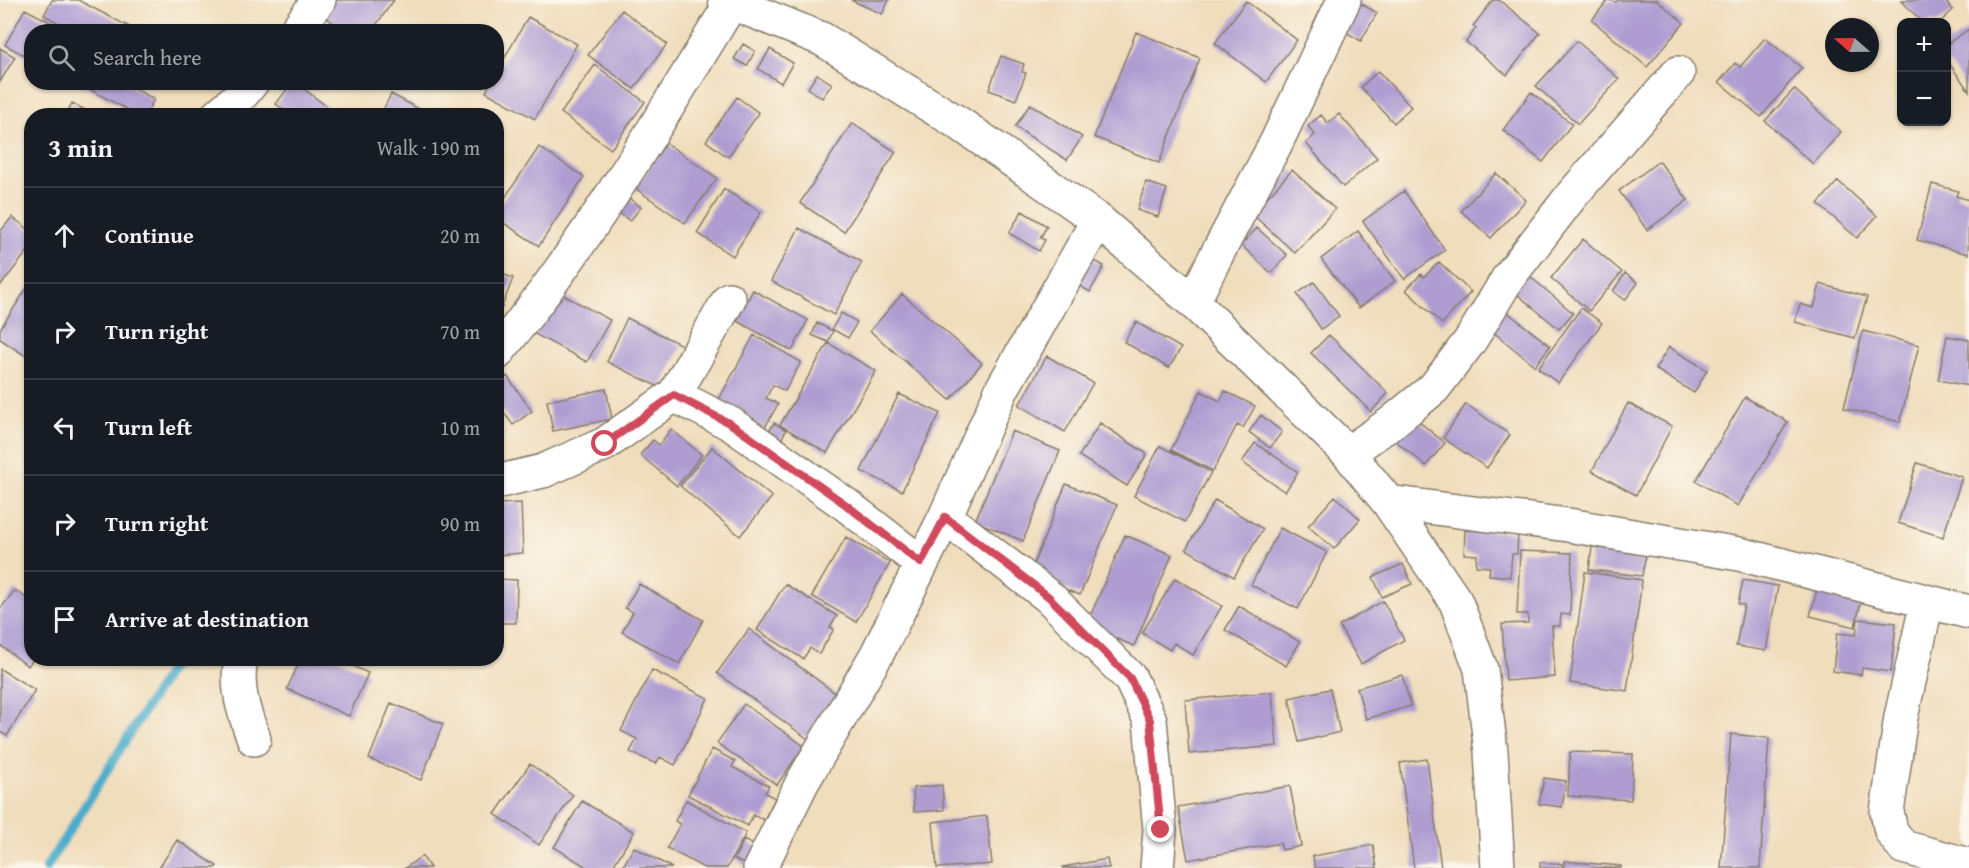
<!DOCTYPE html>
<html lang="en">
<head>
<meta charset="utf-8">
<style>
	body { margin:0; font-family:"Gentium Book Plus",serif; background:#242831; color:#f1f3f6 }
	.controls { position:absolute; right:18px; top:18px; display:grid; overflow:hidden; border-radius:12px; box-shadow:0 2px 4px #0004 }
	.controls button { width:54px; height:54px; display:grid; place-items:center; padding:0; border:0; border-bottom:2px solid #363941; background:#171b24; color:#f1f3f6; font:30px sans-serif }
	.compass { position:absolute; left:1825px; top:18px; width:54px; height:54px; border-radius:50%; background:#171b24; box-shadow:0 2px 4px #0004; rotate:290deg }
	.stop { position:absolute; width:18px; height:18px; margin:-14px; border:4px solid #d1495b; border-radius:50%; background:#fff }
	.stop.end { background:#d1495b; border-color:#fff; box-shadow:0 2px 6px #0008 }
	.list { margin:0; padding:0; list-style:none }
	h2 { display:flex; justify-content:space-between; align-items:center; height:78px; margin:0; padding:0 24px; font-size:26px }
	h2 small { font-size:20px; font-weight:400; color:#9ea1a6 }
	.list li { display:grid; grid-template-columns:39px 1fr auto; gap:18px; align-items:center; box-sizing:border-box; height:96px; padding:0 24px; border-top:2px solid #363941 }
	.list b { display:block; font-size:22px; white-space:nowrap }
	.list em { font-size:20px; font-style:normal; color:#9ea1a6 }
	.icon { flex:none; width:33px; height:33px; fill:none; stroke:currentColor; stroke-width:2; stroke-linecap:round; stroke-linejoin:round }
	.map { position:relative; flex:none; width:1969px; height:868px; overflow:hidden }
	.search { position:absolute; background:#171b24; box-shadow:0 2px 4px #0004; left:24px; top:24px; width:480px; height:66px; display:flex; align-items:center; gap:15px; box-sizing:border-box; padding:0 21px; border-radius:24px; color:#9ea1a6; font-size:22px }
	.panel { position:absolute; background:#171b24; box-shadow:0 2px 4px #0004; left:24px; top:108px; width:480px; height:558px; border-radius:24px }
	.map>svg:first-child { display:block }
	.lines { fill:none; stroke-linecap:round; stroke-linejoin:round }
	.stream { stroke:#4badca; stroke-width:9 }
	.building { fill:#af9dd2 }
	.minor-casing { stroke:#867c6c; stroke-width:36 }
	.minor { stroke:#fff; stroke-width:33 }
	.route { stroke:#d1495b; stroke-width:8 }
</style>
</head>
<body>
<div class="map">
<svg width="1969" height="868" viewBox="0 0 1969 868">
	<rect width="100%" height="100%" fill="#fbf7ec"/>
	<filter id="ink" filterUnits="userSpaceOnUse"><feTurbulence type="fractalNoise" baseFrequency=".0167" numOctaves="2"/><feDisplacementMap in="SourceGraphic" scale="12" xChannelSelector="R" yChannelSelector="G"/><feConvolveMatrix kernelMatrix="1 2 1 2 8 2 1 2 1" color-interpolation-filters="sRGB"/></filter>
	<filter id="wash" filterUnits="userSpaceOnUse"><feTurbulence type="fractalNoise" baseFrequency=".008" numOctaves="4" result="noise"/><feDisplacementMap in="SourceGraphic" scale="24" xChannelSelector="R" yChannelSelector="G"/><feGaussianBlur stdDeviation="1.35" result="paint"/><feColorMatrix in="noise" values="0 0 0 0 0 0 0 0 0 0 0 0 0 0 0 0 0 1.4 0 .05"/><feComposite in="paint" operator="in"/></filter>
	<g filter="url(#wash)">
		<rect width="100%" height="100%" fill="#f0ddbc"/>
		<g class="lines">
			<path class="stream" d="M46 868 171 668 179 658"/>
		</g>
		<g id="blocks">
			<path class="building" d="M52 0H78L139 32H75L44 15Z
				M330 0H394L371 32H346L320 13Z
				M851 0H889L882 14Z
				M1355 0 1377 13 1361 41 1339 28Z
				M1493 0H1499L1540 33 1507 75 1466 42 1476 28 1473 26Z
				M1608 0 1616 2 1618 0H1657L1684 23 1647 67 1592 20Z
				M1901 0H1944L1953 10 1940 22H1922Z
				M1246 1 1297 40 1266 82 1215 43Z
				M25 9 54 24 50 32H32V59L5 45Z
				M622 10 667 44 634 89 588 55Z
				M528 17 577 44 535 119 486 92 491 82H496V73Z
				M1969 29V91L1946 59V45Z
				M1136 32 1200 58 1159 163 1094 137Z
				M1765 38 1802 68 1761 117 1719 82 1735 63 1740 67Z
				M1577 41 1619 79 1578 124 1536 86Z
				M743 44 755 51 747 66 734 59Z
				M0 48 15 57 0 82Z
				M770 49 793 63 781 83 758 69Z
				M1001 56 1024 64 1022 72 1026 73 1016 100 989 90Z
				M595 65 645 102 611 149 561 113Z
				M1378 71 1411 107 1394 123 1361 87Z
				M817 74 832 84 822 98 808 88Z
				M76 82H122L154 99 145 116H139Z
				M292 82H295L339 116H292L276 104Z
				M1794 89 1841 132 1813 164 1765 121Z
				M1531 92 1572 124 1543 162 1503 130Z
				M391 94 432 116H380Z
				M737 97 759 113 728 157 706 141Z
				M72 103 96 116H65Z
				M1030 104 1082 137 1067 160 1015 127Z
				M1339 114 1377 158 1343 187 1306 143 1315 135 1308 126 1321 115 1328 123Z
				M852 123 896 152 844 232 800 203Z
				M666 143 717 178 685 223 635 188Z
				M539 147 584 177 539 246 496 218V211Z
				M1659 161 1688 200 1647 230 1619 191Z
				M1292 170 1335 209 1295 253 1252 214Z
				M1496 173 1526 200 1491 238 1461 211Z
				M1838 181 1877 216 1857 238 1818 204Z
				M1146 182 1167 189 1158 217 1137 210Z
				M1932 184 1958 191 1956 196 1969 200 1968 254 1917 240Z
				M724 189 761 212 733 256 697 233Z
				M1404 191 1445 250 1404 279 1363 221Z
				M626 196 641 207 630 221 615 210Z
				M1022 211 1047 226 1040 238 1045 240 1039 251 1009 233Z
				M12 217 32 232V246L0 286V232Z
				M799 228 862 262 834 315 771 281Z
				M1257 228 1287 255 1271 273 1241 245Z
				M1358 231 1395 281 1359 308 1321 259Z
				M1583 239 1622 272 1589 311 1551 278Z
				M1086 256 1104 266 1090 292 1072 281Z
				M1439 262 1471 292 1442 324 1406 290 1421 274 1424 277Z
				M496 272 513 278 497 320H496Z
				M1526 273 1573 313 1559 329 1512 290Z
				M1625 273 1638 283 1625 300 1613 291Z
				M1314 282 1339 316 1321 329 1297 294Z
				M1820 284 1867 297 1855 338 1795 322 1800 304 1814 308Z
				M27 288 32 292V360L0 339V329Z
				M554 290 610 320 587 362 531 332Z
				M753 290 808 320 792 351 737 321Z
				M902 294 982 363 950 400 870 331Z
				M1501 307 1550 346 1535 366 1486 326Z
				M1581 308 1602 323 1558 383 1538 368Z
				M841 313 857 322 848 338 832 329Z
				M627 318 682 345 661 388 607 362Z
				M1136 322 1181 348 1169 368 1124 342Z
				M817 323 833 331 828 342 812 335Z
				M1863 331 1919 345 1900 422 1844 408Z
				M754 335 801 362 785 391 773 385 766 398 778 404 764 429 717 403Z
				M1329 335 1388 393 1371 412 1311 353Z
				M1947 336 1969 340V386L1938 380Z
				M828 343 876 371 827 453 780 425Z
				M1669 347 1707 370 1694 393 1655 369Z
				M1047 356 1093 383 1065 432 1019 405Z
				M507 376 532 411 513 425 496 402V383Z
				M606 389 612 419 553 431 547 401Z
				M1201 391 1220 401 1225 391 1255 406 1243 428 1237 425 1213 471 1171 450Z
				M899 394 940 413 902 491 861 471Z
				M1745 397 1788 422 1738 506 1696 481Z
				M1628 403 1672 426 1636 495 1592 471Z
				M1466 404 1510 435 1487 468 1443 438Z
				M1410 414 1445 443 1426 466 1391 437Z
				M1261 415 1282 432 1270 448 1249 432Z
				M774 423 786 430 776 449 763 441Z
				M1100 423 1147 454 1127 486 1079 456Z
				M671 429 702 455 677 486 640 455 653 440 659 445Z
				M1012 431 1060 451 1023 541 975 521Z
				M1255 443 1298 472 1285 492 1242 462Z
				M1160 446 1211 472 1185 522 1134 496Z
				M712 447 772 497 740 536 680 486Z
				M1917 463 1962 477 1943 537 1898 523Z
				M1066 484 1117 505 1080 595 1029 575Z
				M1335 496 1360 519 1334 549 1308 526Z
				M1215 500 1263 529 1234 577 1186 549Z
				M521 503 523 553 496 555V504Z
				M1280 528 1327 552 1298 609 1251 585Z
				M1465 530 1518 533 1517 554H1512L1510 577 1489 575 1490 567 1476 566 1477 555 1464 554Z
				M1125 535 1172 555 1134 646 1086 626Z
				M846 537 890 563 856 622 812 596Z
				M1592 547 1646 553 1642 576 1589 570Z
				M1520 551 1572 553 1570 615 1561 614 1560 626H1552L1555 677 1506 681 1502 624 1528 623V614H1517Z
				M1403 564 1412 584 1382 597 1373 577Z
				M1585 572 1642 580 1627 691 1570 683Z
				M1175 578 1222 606 1193 655 1174 643 1170 650 1142 633Z
				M496 579 517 580 516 623H496Z
				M1743 580 1778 586 1766 651 1736 646 1744 605 1738 604Z
				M639 584 703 620 679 664 622 632 633 612 625 608Z
				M785 584 837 616 830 627 834 629 819 654 810 648 803 659 757 630Z
				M15 590 32 602V658H34L28 666 0 645V609Z
				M1817 590 1861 601 1855 627 1810 616Z
				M1383 601 1404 640 1361 664 1339 626Z
				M1239 606 1300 642 1286 666 1225 630Z
				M1858 619 1896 623 1891 672 1862 668 1861 675 1833 671 1837 633 1856 635Z
				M749 629 839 696 808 739 717 673Z
				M301 658H336L368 673 349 716 287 689Z
				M0 669 35 690 7 736 0 732Z
				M652 670 708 698 675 765 660 757 656 764 630 752 637 739 621 731Z
				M1402 675 1411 706 1366 719 1357 688Z
				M1330 689 1340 732 1299 742 1289 698Z
				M1272 692 1277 746 1189 754 1185 700Z
				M391 703 443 724 421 780 369 759Z
				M744 704 804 746 777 785 717 743Z
				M1731 734 1769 738 1760 868H1721Z
				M712 749 735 761 732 767 769 786 765 793 775 798 764 820 753 815 748 826 688 795Z
				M1570 752 1633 754 1631 800 1568 796Z
				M1427 759 1441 868H1414L1400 763Z
				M530 764 573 795 539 845 495 814Z
				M1544 778 1566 781 1562 807 1539 804Z
				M942 785 944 810 914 812 913 788Z
				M1290 786 1301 846 1282 850 1280 843 1188 860 1178 807Z
				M686 800 746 833 727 868H704L667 848 680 824 675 821Z
				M582 801 634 832 612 868H588L554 847Z
				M987 816 992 864 937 868 933 822Z
				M177 840 217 866 215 868H159Z
				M744 840 767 853 751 868 734 859Z
				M1373 845 1377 868H1315L1313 856Z
				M634 847 672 868H622Z
				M422 856 430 868H405Z
				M1107 859 1109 868H1063V867Z
				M1564 861 1621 866V868H1564Z
				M1540 862 1562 864V868H1540Z"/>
		</g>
	</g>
	<g filter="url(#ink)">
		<use href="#blocks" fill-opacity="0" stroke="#867c6c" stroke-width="1.5"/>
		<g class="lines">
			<defs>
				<path id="minor" d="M725 0 822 39 960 124 1098 220 1193 302 1348 453 1388 502 1456 602 1481 669 1491 752 1498 868
					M295 32 319 0
					M217 116 243 93 252 82
					M1193 302 1216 256 1276 143 1344 0
					M496 354C586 245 658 122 732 2
					M674 395 731 424 845 504 921 563
					M1348 453 1391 423 1434 388 1470 341 1508 278 1572 195 1678 73
					M496 482 543 471 605 444 674 395 729 299
					M1388 502 1568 525 1739 554 1969 612
					M945 517 1049 597 1130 678 1150 720 1160 830 1157 868
					M1927 602 1901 717 1887 812 1891 831 1903 847 1969 865
					M241 658C235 688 244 713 254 739
					M760 868 802 783 877 654 945 517 1002 389 1098 220"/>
			</defs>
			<use href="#minor" class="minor-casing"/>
			<use href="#minor" class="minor"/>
		</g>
	</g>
	<g class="lines" filter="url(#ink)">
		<path class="route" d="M605 444 674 395 731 424 845 504 921 563 945 517 1049 597 1130 678 1150 720 1161 830"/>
	</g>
</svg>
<div class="controls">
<button>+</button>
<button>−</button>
</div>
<svg class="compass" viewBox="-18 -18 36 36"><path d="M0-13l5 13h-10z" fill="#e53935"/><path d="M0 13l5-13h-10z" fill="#9ea1a6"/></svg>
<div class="stop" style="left:605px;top:444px"></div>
<div class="stop end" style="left:1161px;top:830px"></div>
<div class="search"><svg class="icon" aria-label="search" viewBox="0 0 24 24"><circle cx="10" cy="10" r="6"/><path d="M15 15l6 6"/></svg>Search here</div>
<section class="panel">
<h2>3 min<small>Walk · 190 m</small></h2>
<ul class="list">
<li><svg class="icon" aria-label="ahead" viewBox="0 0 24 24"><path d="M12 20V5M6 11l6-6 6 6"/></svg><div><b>Continue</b></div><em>20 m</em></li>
<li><svg class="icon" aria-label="right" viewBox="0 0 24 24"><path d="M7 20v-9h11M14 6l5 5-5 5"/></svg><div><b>Turn right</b></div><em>70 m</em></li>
<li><svg class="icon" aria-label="left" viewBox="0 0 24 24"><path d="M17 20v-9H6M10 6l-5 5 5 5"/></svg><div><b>Turn left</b></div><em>10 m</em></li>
<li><svg class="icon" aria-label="right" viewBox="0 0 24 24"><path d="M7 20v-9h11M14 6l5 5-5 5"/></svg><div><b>Turn right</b></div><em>90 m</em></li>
<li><svg class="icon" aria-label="arrive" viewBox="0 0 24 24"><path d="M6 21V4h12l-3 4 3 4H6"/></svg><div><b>Arrive at destination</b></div></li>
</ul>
</section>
</div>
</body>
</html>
